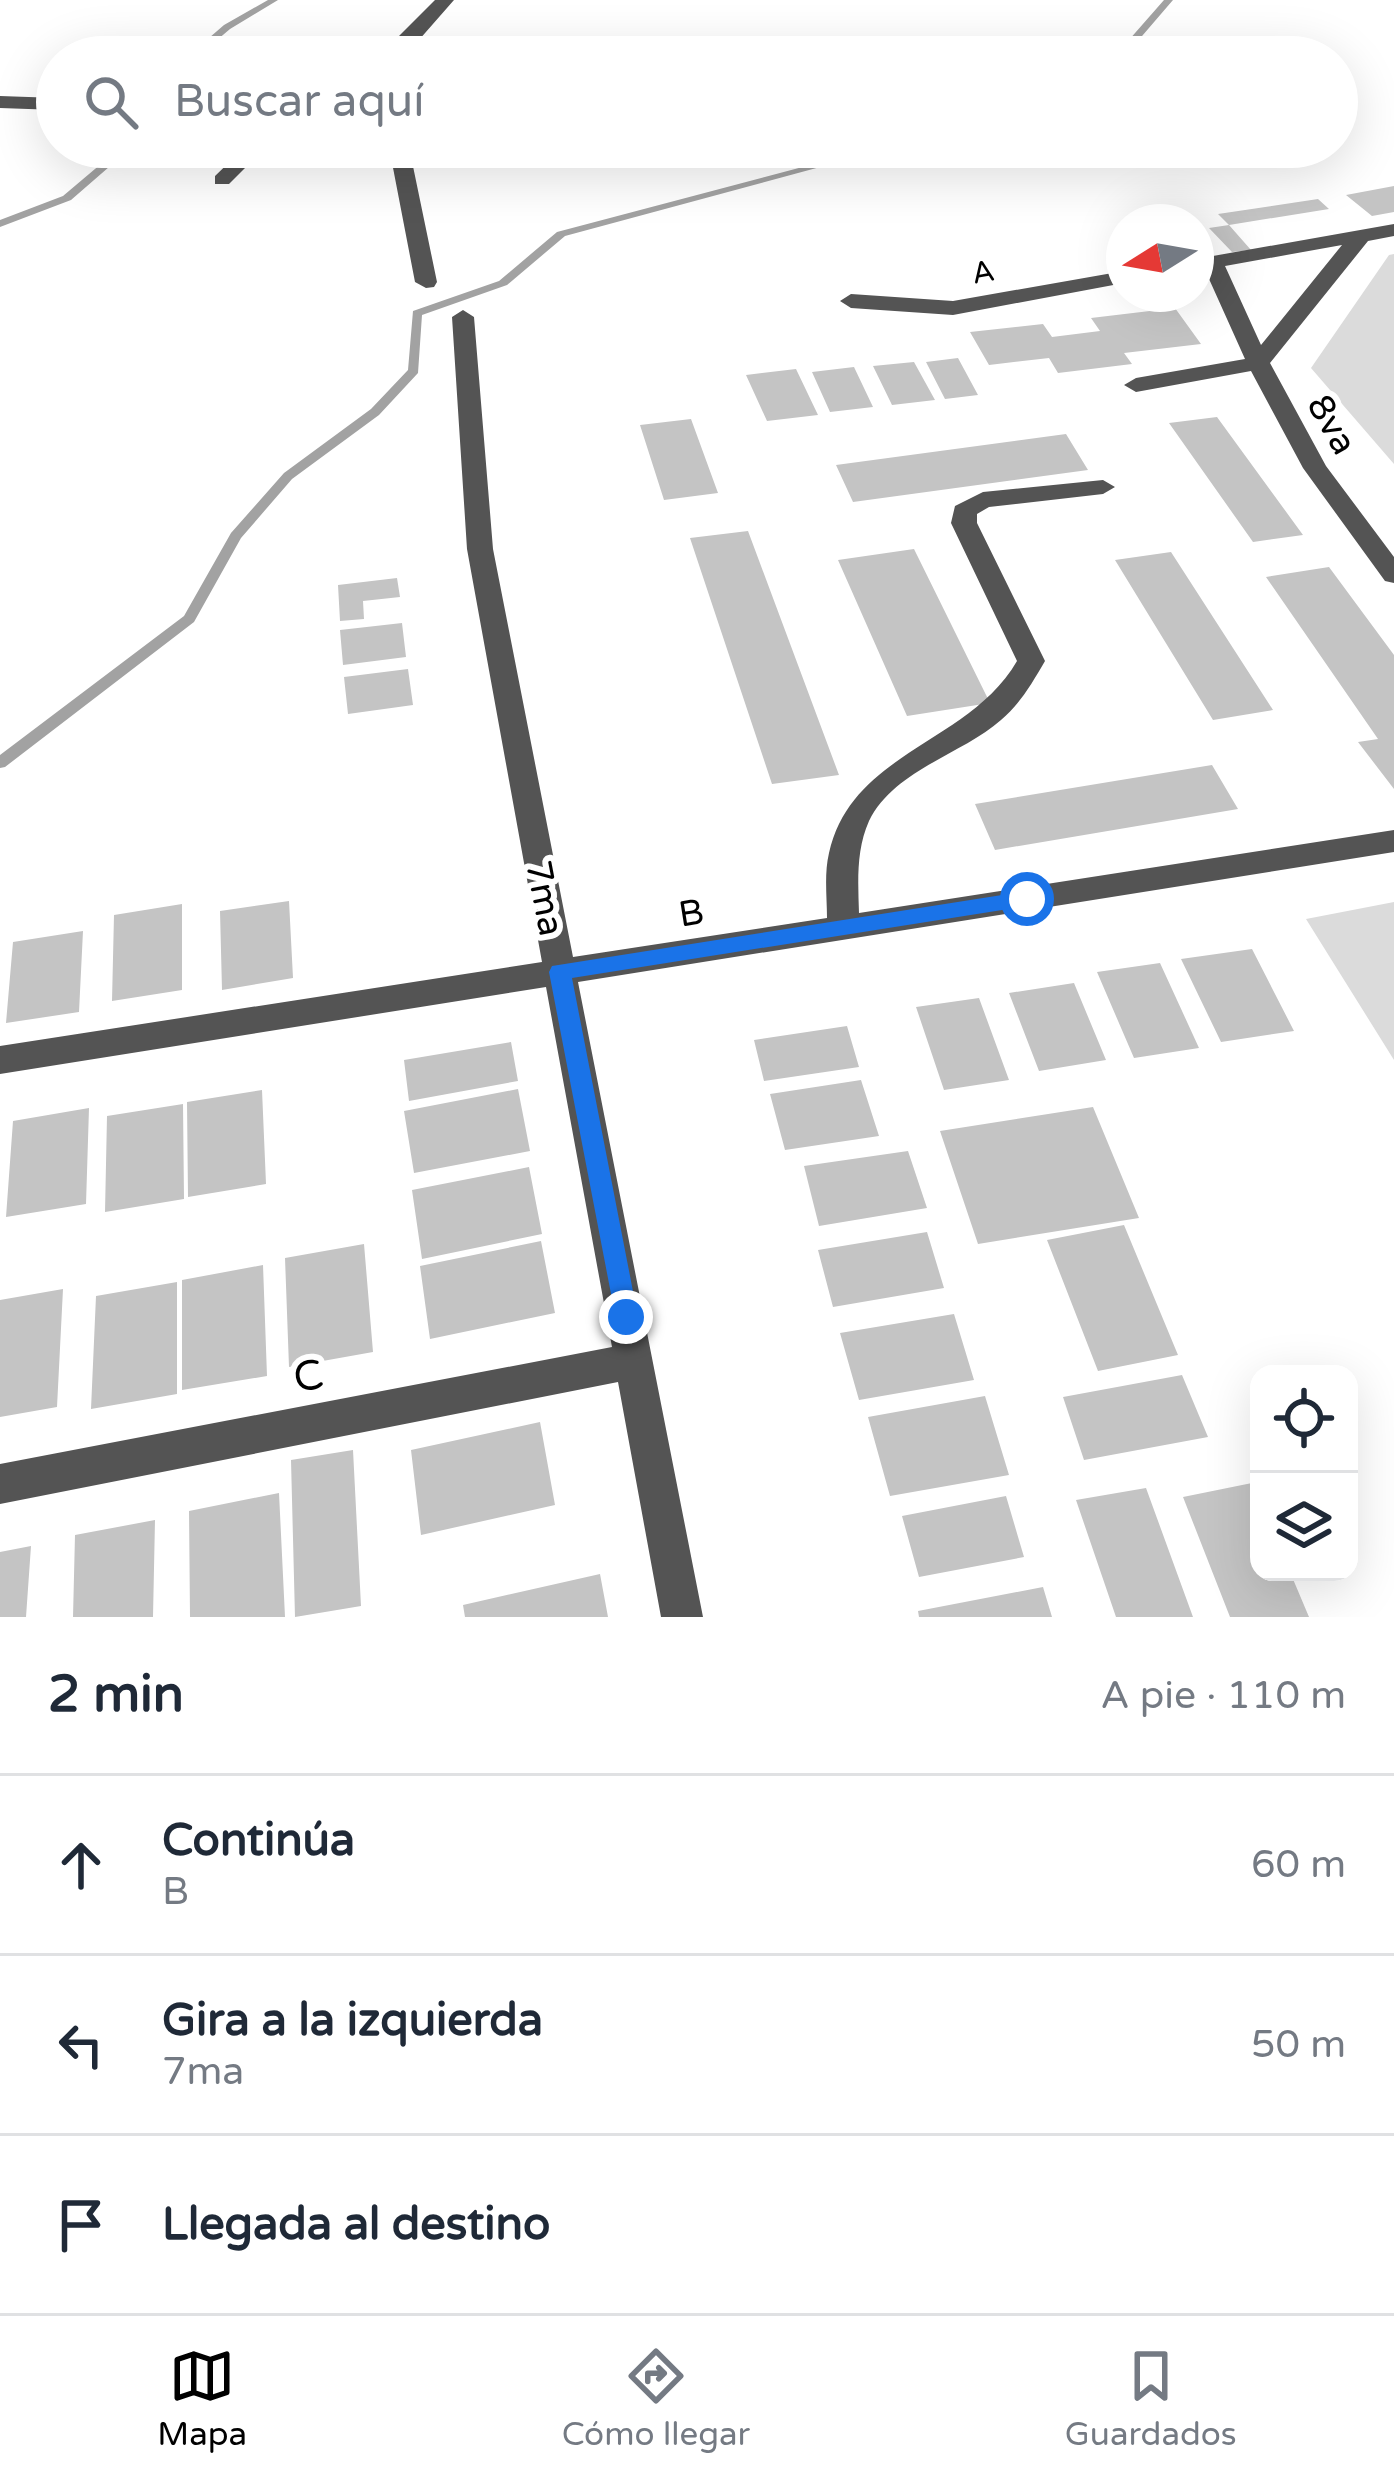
<!DOCTYPE html>
<html lang="es">
<head>
<meta charset="utf-8">
<style>
	body { margin:0; font-family:"Varela Round",sans-serif; background:#f2f2f3; color:#1f2937 }
	.controls { position:absolute; right:36px; bottom:36px; display:grid; overflow:hidden; border-radius:24px; box-shadow:0 12px 48px #0002 }
	.controls button { width:108px; height:108px; display:grid; place-items:center; padding:0; border:0; border-bottom:3px solid #e0e1e3; background:#fff; color:#1f2937; font:60px sans-serif }
	.compass { position:absolute; left:1106px; top:204px; width:108px; height:108px; border-radius:50%; background:#fff; box-shadow:0 12px 48px #0002; rotate:259deg }
	.stop { position:absolute; width:36px; height:36px; margin:-27px; border:9px solid #1a73e8; border-radius:50%; background:#fff }
	.stop.end { background:#1a73e8; border-color:#fff; box-shadow:0 3px 12px #0008 }
	.list { margin:0; padding:0; list-style:none }
	h2 { display:flex; justify-content:space-between; align-items:center; height:156px; margin:0; padding:0 48px; font-size:51px }
	h2 small { font-size:39px; font-weight:400; color:#747a83 }
	.list li { display:grid; grid-template-columns:78px 1fr auto; gap:36px; align-items:center; box-sizing:border-box; height:180px; padding:0 48px; border-top:3px solid #e0e1e3 }
	.list b { display:block; font-size:45px; white-space:nowrap }
	.list p { margin:0; font-size:39px; white-space:nowrap; color:#747a83 }
	.list em { font-size:39px; font-style:normal; color:#747a83 }
	.icon { flex:none; width:66px; height:66px; fill:none; stroke:currentColor; stroke-width:2; stroke-linecap:round; stroke-linejoin:round }
	.map { position:relative; flex:none; width:1394px; height:1617px; overflow:hidden }
	.search { position:absolute; background:#fff; box-shadow:0 12px 48px #0002; left:36px; right:36px; top:36px; height:132px; display:flex; align-items:center; gap:30px; box-sizing:border-box; padding:0 42px; border-radius:66px; color:#747a83; font-size:45px }
	.sheet { height:696px; background:#fff }
	nav { display:flex; justify-content:space-around; align-items:center; box-sizing:border-box; height:168px; border-top:3px solid #e0e1e3; background:#fff; font-size:33px; color:#747a83 }
	nav a { display:grid; justify-items:center; gap:6px }
	nav .on { color:#000 }
	.map>svg:first-child { display:block }
	.green { fill:#dbdbdb }
	.lines { fill:none; stroke-linecap:round; stroke-linejoin:round }
	.stream { fill:#a2a2a2; fill-rule:evenodd }
	.building { fill:#c4c4c4 }
	.minor { fill:#545454; fill-rule:evenodd }
	.route { fill:#1a73e8 }
	.labels { text-anchor:middle; stroke-width:12; stroke-linejoin:round; paint-order:stroke }
	.far-street-label { font-size:30px; fill:#000; stroke:#fff }
	.street-label { font-size:36px; fill:#000; stroke:#fff }
	.near-street-label { font-size:42px; fill:#000; stroke:#fff }
</style>
</head>
<body>
<div class="map">
<svg width="1394" height="1617" viewBox="0 0 1394 1617">
	<rect width="100%" height="100%" fill="#fff"/>
	<path class="green" d="M1394 254V464L1311 368 1389 255Z
		M1394 902V1060L1306 919Z"/>
	<g class="lines">
		<path class="stream" d="M268 0H278L230 29 197 57H187L224 25Z
			M1164 0H1173L1124 57H1114Z
			M121 147H132L71 200 0 227V220L63 196Z
			M878 147H894L565 236 507 285 422 315 418 373 379 415 292 479 241 538 194 622 5 767 0 768V755L184 616 231 533 284 473 371 409 408 370 413 311 499 281 557 232Z"/>
	</g>
	<path class="building" d="M1394 186V212L1372 216 1346 195Z
		M1318 199 1329 209 1229 225 1251 250 1232 252 1209 228 1229 225 1218 214Z
		M1175 308 1201 344 1124 353 1132 364 1058 373 1049 358 989 365 970 332 1043 324 1052 337 1100 331 1091 318Z
		M958 358 978 395 945 399 926 362Z
		M914 362 935 400 892 405 873 366Z
		M854 367 873 407 830 412 812 372Z
		M796 369 818 415 767 421 746 375Z
		M1217 417 1303 535 1253 542 1169 423Z
		M691 419 718 493 664 500 640 425Z
		M1066 434 1088 470 853 502 836 465Z
		M748 531 839 775 772 784 690 538Z
		M914 549 990 703 907 716 838 560Z
		M1171 552 1273 710 1213 720 1115 560Z
		M1329 567 1394 655V789L1358 742 1378 739 1266 577Z
		M397 578 400 597 363 601 364 619 340 621 338 585Z
		M402 623 406 657 343 665 340 630Z
		M408 669 413 705 348 714 344 677Z
		M1212 765 1238 809 995 850 975 804Z
		M289 901 293 978 222 990 220 911Z
		M182 904V990L112 1001 114 915Z
		M83 931 79 1012 6 1023 13 942Z
		M1252 949 1294 1031 1221 1042 1181 959Z
		M1160 963 1199 1048 1134 1058 1097 972Z
		M1074 983 1106 1060 1039 1071 1009 993Z
		M979 998 1009 1080 944 1090 916 1007Z
		M847 1026 859 1067 764 1081 754 1040Z
		M511 1042 518 1081 409 1101 404 1060Z
		M861 1080 879 1136 785 1150 770 1094Z
		M518 1089 530 1151 414 1173 404 1111Z
		M262 1090 266 1184 188 1197 187 1102Z
		M183 1104 184 1199 105 1212 107 1116Z
		M1093 1107 1139 1218 978 1244 940 1131Z
		M89 1108 86 1204 6 1217 13 1121Z
		M908 1151 927 1208 819 1226 804 1166Z
		M529 1167 542 1234 422 1259 412 1190Z
		M1124 1225 1178 1355 1098 1371 1047 1240Z
		M927 1232 944 1288 833 1307 818 1250Z
		M541 1241 555 1313 430 1339 420 1266Z
		M364 1244 373 1352 289 1367 285 1258Z
		M263 1265 267 1376 182 1390V1280Z
		M177 1282V1394L91 1409 96 1296Z
		M63 1289 57 1407 0 1417V1300Z
		M954 1314 974 1380 859 1400 840 1333Z
		M1182 1375 1208 1437 1084 1460 1063 1397Z
		M985 1396 1009 1475 890 1496 868 1417Z
		M540 1422 555 1505 421 1535 411 1450Z
		M353 1450 361 1606 295 1617 291 1460Z
		M1252 1483 1259 1500V1572H1290L1309 1617H1230L1183 1497Z
		M1146 1488 1193 1617H1116L1076 1500Z
		M279 1493 285 1617H190L189 1511Z
		M1006 1496 1024 1557 919 1577 902 1516Z
		M155 1520 153 1617H73L75 1535Z
		M31 1546 26 1617H0V1552Z
		M600 1574 608 1617H465L463 1605Z
		M1043 1587 1052 1617H919L918 1611Z"/>
	<g class="lines">
		<path class="minor" d="M435 0H454L404 57H386L395 40Z
			M0 96 57 98V110L0 108Z
			M245 147H266L229 184H215V176Z
			M389 147H409L437 282 434 287 426 288 415 282Z
			M1394 224V236L1368 241 1270 363 1326 466 1394 557V583L1385 581 1303 468 1251 371 1136 392 1124 385 1136 378 1245 359 1205 270 1196 271V259ZM1342 245 1261 345 1225 266Z
			M1124 271V283L953 315 851 308 840 301 851 294 953 301Z
			M463 310 474 317 493 549 573 957 827 918C827 897 824 874 829 853 852 751 969 744 1017 661L951 523 955 506 983 492 1103 480 1115 487 1103 494 989 507 977 514V523L1045 661C1032 683 1021 703 1001 720 961 755 894 770 869 821 856 850 858 882 859 913L1394 830V852L578 982 703 1617H661L618 1382 0 1504V1464L612 1347 546 987 0 1074V1046L542 962 467 549 452 317Z"/>
	</g>
	<path class="route" d="M1027 891 1037 899 1027 906 572 978 638 1317 626 1329 617 1325 549 972 552 966Z"/>
	<g class="labels">
		<g class="far-street-label">
			<text transform="translate(983 272) rotate(-10)" y="10">A</text>
		</g>
		<g class="street-label">
			<text transform="translate(1333 424) rotate(60)" y="13">8va</text>
			<text transform="translate(546 898) rotate(79)" y="13">7ma</text>
			<text transform="translate(691 912) rotate(-9)" y="13">B</text>
		</g>
		<g class="near-street-label">
			<text transform="translate(308 1375) rotate(-11)" y="15">C</text>
		</g>
	</g>
</svg>
<div class="controls">
<button><svg class="icon" aria-label="locate" viewBox="0 0 24 24"><circle cx="12" cy="12" r="6"/><path d="M12 2v4M12 18v4M2 12h4M18 12h4"/></svg></button>
<button><svg class="icon" aria-label="layers" viewBox="0 0 24 24"><path d="M12 4l9 5-9 5-9-5zM3 14l9 5 9-5"/></svg></button>
</div>
<svg class="compass" viewBox="-18 -18 36 36"><path d="M0-13l5 13h-10z" fill="#e53935"/><path d="M0 13l5-13h-10z" fill="#747a83"/></svg>
<div class="stop" style="left:1027px;top:899px"></div>
<div class="stop end" style="left:626px;top:1317px"></div>
<div class="search"><svg class="icon" aria-label="search" viewBox="0 0 24 24"><circle cx="10" cy="10" r="6"/><path d="M15 15l6 6"/></svg>Buscar aquí</div>
</div>
<section class="sheet">
<h2>2 min<small>A pie · 110 m</small></h2>
<ul class="list">
<li><svg class="icon" aria-label="ahead" viewBox="0 0 24 24"><path d="M12 20V5M6 11l6-6 6 6"/></svg><div><b>Continúa</b><p>B</p></div><em>60 m</em></li>
<li><svg class="icon" aria-label="left" viewBox="0 0 24 24"><path d="M17 20v-9H6M10 6l-5 5 5 5"/></svg><div><b>Gira a la izquierda</b><p>7ma</p></div><em>50 m</em></li>
<li><svg class="icon" aria-label="arrive" viewBox="0 0 24 24"><path d="M6 21V4h12l-3 4 3 4H6"/></svg><div><b>Llegada al destino</b></div></li>
</ul>
</section>
<nav>
<a class="on"><svg class="icon" aria-label="map" viewBox="0 0 24 24"><path d="M3 6l6-2 6 2 6-2v14l-6 2-6-2-6 2zM9 4v14M15 6v14"/></svg>Mapa</a>
<a><svg class="icon" aria-label="directions" viewBox="0 0 24 24"><path d="M12 3l9 9-9 9-9-9zM9 14v-3h6M13 9l2 2-2 2"/></svg>Cómo llegar</a>
<a><svg class="icon" aria-label="saved" viewBox="0 0 24 24"><path d="M7 4h10v16l-5-4-5 4z"/></svg>Guardados</a>
</nav>
</body>
</html>
